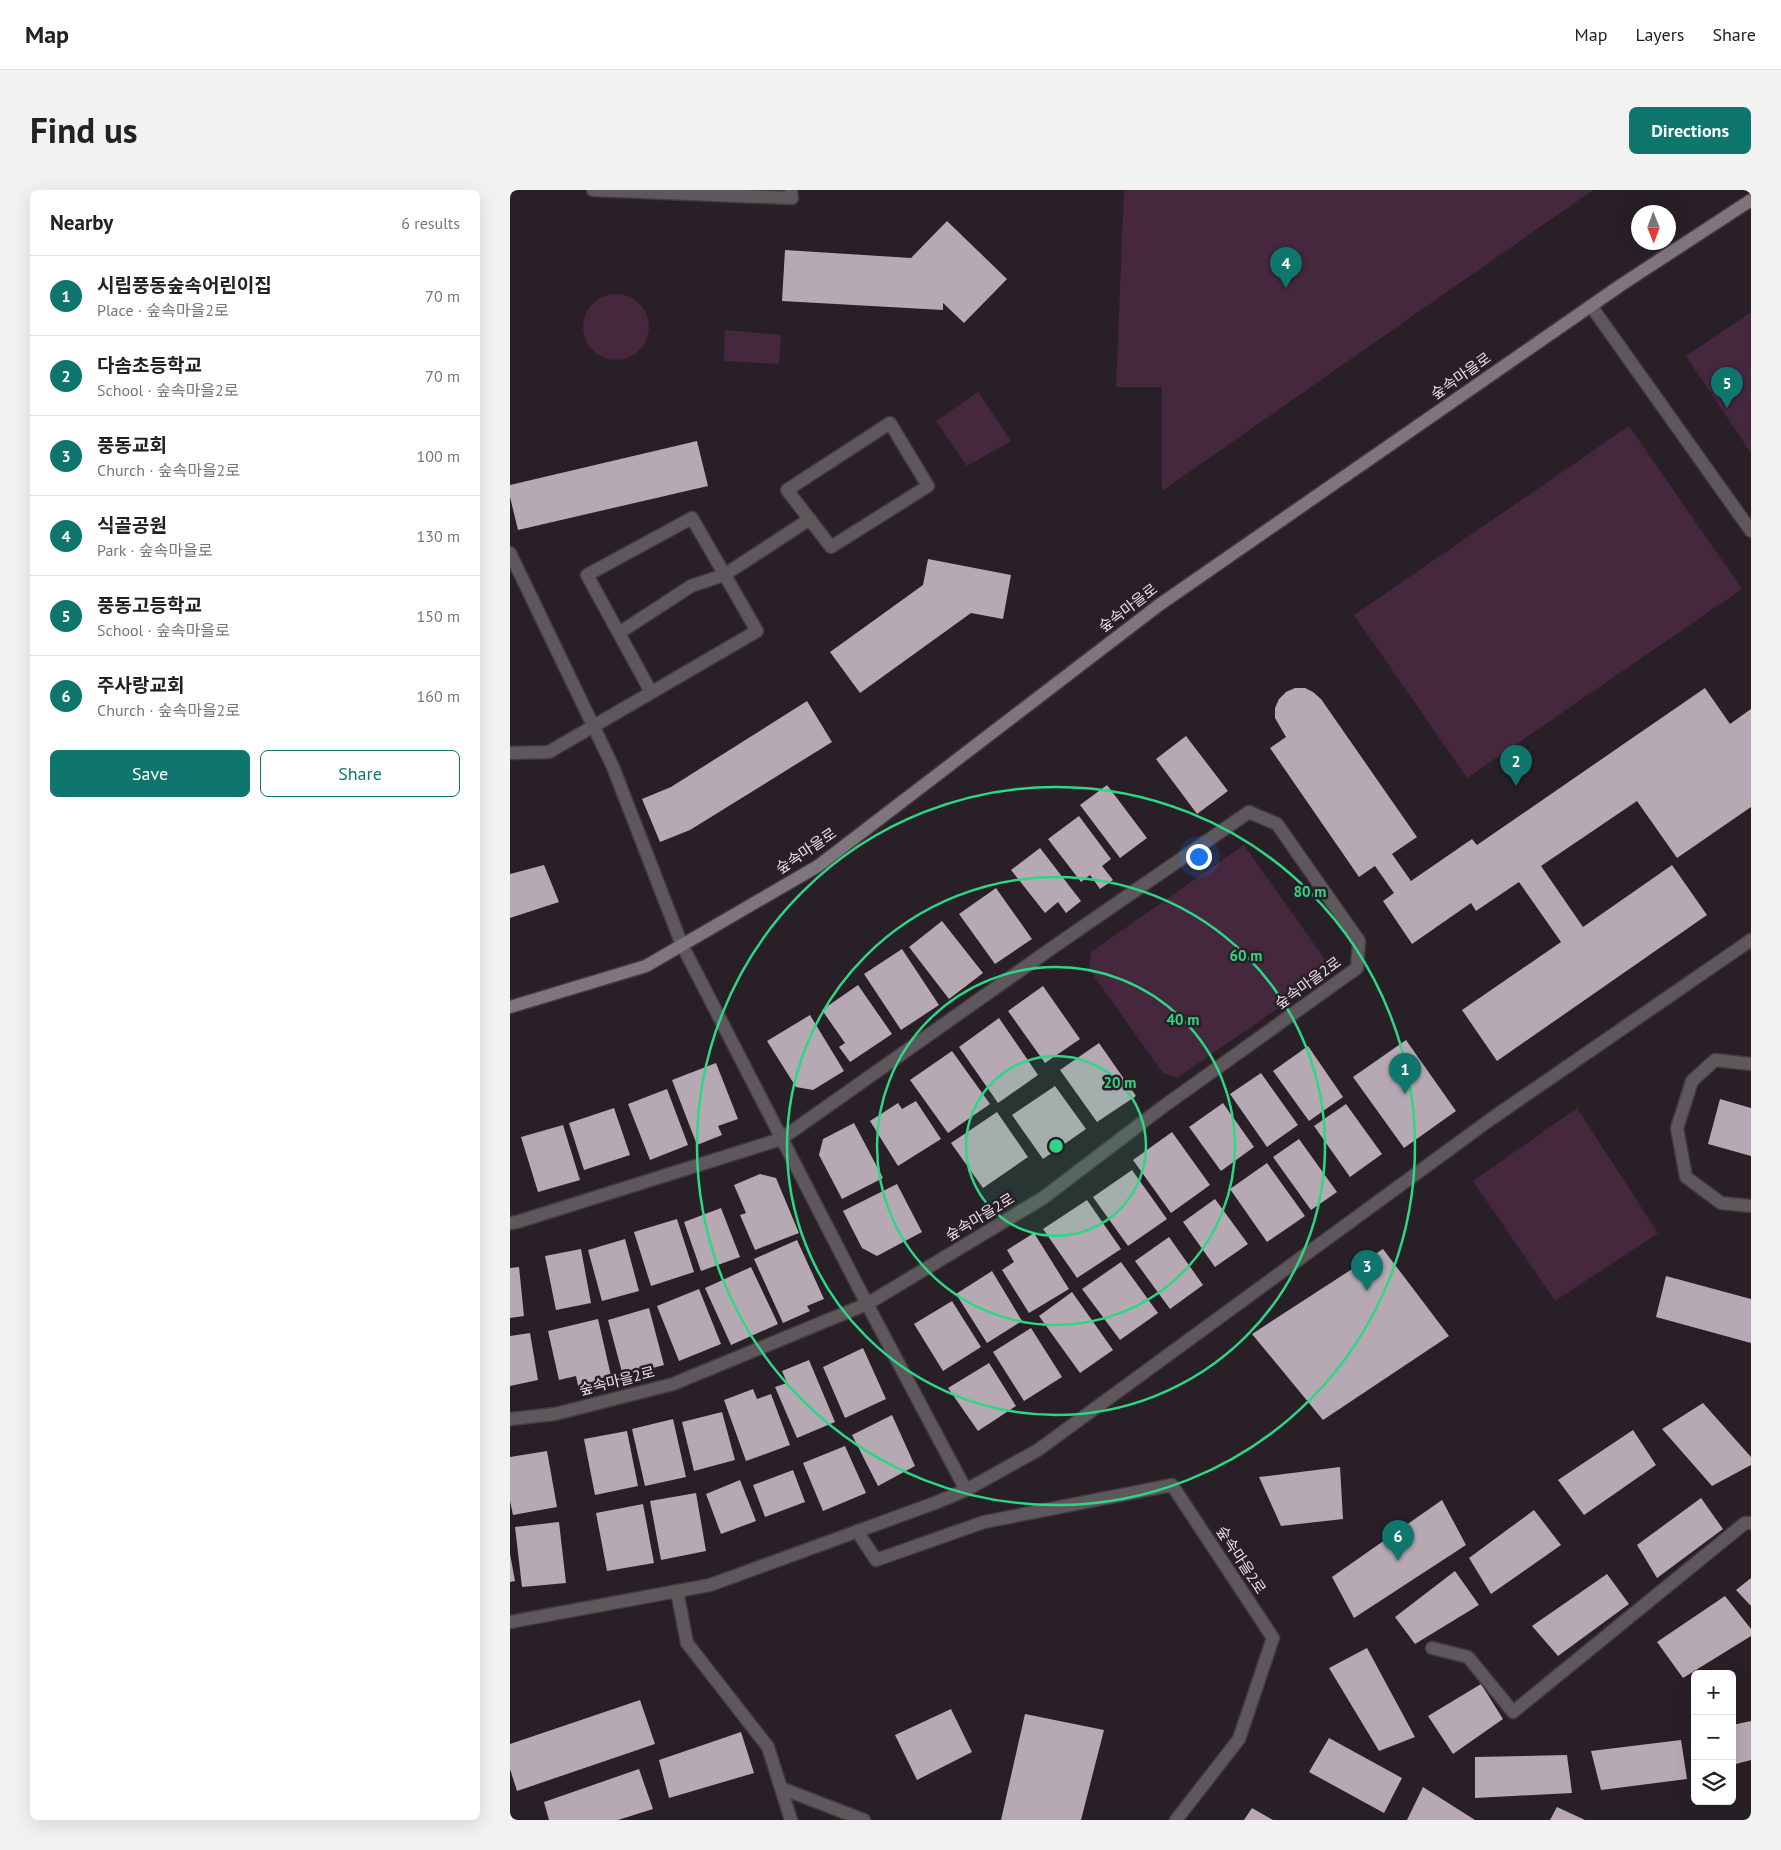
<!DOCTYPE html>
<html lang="en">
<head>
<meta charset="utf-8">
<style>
	body { margin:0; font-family:"PT Sans","Noto Sans KR",sans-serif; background:#f2f2f2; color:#222 }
	.controls { position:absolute; right:15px; bottom:15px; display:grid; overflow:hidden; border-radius:8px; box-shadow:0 5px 20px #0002 }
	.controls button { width:45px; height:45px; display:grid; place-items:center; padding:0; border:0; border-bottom:1px solid #e0e0e0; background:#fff; color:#222; font:25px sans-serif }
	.compass { position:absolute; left:1121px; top:15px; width:45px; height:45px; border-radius:50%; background:#fff; box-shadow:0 5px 20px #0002; rotate:179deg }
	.you { position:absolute; left:688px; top:666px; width:18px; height:18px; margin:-12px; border:4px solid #fff; border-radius:50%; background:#1a73e8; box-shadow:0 0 0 8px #1a73e833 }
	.badge { display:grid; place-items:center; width:32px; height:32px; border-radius:50%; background:#0f766e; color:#fff; font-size:16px; font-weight:700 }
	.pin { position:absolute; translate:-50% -41px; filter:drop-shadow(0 1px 2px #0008) }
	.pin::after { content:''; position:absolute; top:26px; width:18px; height:15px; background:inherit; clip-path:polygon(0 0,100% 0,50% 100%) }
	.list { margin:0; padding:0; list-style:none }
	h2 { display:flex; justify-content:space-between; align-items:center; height:65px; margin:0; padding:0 20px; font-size:21px }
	h2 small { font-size:16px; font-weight:400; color:#767676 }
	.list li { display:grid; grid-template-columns:32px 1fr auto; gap:15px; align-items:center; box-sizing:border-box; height:80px; padding:0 20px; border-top:1px solid #e0e0e0 }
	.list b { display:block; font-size:19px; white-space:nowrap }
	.list p { margin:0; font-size:16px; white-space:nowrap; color:#767676 }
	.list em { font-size:16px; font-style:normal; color:#767676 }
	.actions { display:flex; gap:10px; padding:15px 20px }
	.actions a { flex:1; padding:11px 0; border:1px solid #0f766e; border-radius:8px; text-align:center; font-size:18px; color:#0f766e }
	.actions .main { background:#0f766e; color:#fff }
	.icon { flex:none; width:28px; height:28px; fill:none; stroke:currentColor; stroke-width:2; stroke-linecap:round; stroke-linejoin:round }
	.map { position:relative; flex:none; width:1241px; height:1630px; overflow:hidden; border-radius:8px }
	header { display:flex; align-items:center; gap:30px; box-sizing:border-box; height:70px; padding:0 25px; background:#fff; border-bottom:1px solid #e0e0e0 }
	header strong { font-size:24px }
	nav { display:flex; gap:28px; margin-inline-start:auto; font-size:18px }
	.intro { display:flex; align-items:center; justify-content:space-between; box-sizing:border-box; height:120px; padding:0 30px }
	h1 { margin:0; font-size:35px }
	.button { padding:12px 22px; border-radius:8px; background:#0f766e; color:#fff; font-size:18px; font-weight:700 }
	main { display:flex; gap:30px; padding:0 30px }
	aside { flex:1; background:#fff; border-radius:8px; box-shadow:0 5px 20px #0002 }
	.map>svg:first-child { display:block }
	.green { fill:#45273e }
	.building { fill:#b6a9b3 }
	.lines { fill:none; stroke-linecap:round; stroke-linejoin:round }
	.service-casing { stroke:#433a41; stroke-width:15 }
	.minor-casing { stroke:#433a41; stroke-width:15 }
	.secondary-casing { stroke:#433a41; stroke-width:15 }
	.service { stroke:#5e585c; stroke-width:12 }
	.minor { stroke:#5e585c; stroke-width:12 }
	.secondary { stroke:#7f767d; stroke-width:12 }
	.ring { fill:none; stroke:#2cd884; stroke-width:2.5 }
	.labels { text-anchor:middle; stroke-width:5; stroke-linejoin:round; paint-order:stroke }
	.street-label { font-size:15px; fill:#e6dfe4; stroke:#291f27 }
	.centre { fill:#2cd884; stroke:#291f27; stroke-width:2.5 }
	.ring-label { font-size:15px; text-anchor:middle; font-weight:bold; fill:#2cd884; stroke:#291f27; stroke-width:5; stroke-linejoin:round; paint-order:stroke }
</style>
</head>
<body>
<header>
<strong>Map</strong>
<nav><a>Map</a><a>Layers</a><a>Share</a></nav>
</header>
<div class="intro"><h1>Find us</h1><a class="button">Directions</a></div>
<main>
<aside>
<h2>Nearby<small>6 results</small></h2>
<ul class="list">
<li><span class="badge">1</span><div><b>시립풍동숲속어린이집</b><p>Place · 숲속마을2로</p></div><em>70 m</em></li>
<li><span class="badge">2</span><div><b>다솜초등학교</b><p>School · 숲속마을2로</p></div><em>70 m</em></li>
<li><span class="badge">3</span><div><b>풍동교회</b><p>Church · 숲속마을2로</p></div><em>100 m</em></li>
<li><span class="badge">4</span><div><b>식골공원</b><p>Park · 숲속마을로</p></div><em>130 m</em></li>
<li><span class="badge">5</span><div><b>풍동고등학교</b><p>School · 숲속마을로</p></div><em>150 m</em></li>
<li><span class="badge">6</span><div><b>주사랑교회</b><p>Church · 숲속마을2로</p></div><em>160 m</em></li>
</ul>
<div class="actions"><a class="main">Save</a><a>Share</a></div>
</aside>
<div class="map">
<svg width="1241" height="1630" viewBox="0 0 1241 1630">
	<rect width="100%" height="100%" fill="#291f27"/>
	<path class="green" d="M614 0H1083L652 301V197H606Z
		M73 137a33 33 0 1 1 66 0a33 33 0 1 1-66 0Z
		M1241 122V263L1176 166Z
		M215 140 271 145 269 174 214 171Z
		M468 202 501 251 457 276 426 231Z
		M1119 236 1232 399 957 588 844 425Z
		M734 655 816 771 812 788 667 888 653 883 579 779 581 762Z
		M1067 918 1148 1043 1045 1111 963 991Z"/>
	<path class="building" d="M437 31 497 89 454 133 433 113V120L272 111 275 60 401 68Z
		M187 251 198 296 8 340 0 307V295Z
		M418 369 501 385 493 429 461 423 350 503 320 462 413 395Z
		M785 498H795L803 502 811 509 907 647 882 664 901 691 962 649 967 655 1195 498 1220 534 1241 519V617L1167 668 1127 611 1031 676 1073 737 1162 675 1197 725 987 871 952 820 1051 752 1009 692 966 721 961 713 902 754 873 711 884 703 865 676 849 687 760 558 776 547 765 528V518L769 509 776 502Z
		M297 511 322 552 180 640 150 652 132 609 161 597Z
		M676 546 718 601 687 624 646 569Z
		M597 595 637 648 610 668 570 615Z
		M569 626 601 669 592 676 603 690 590 699 580 685 571 692 538 649Z
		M530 658 571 711 556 723 548 712 535 723 501 680Z
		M34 675 49 712 0 728V684Z
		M486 698 522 749 485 774 449 724Z
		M432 731 473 783 439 809 399 757Z
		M392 759 429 815 391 840 354 784Z
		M348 795 382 844 340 872 329 857 335 853 312 820Z
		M533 796 570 849 535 873 498 821Z
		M300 825 334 881 303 900 286 897 257 851Z
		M489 828 528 885 488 913 449 857Z
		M896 850 946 921 894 958 843 887Z
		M589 853 626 906 587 932 550 880Z
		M798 856 833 907 799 931 763 881Z
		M442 861 480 914 438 943 400 890Z
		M206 873 228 929 208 936 212 945 187 955 162 890Z
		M751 883 788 935 757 957 720 904Z
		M545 896 576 939 533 969 502 925Z
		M157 899 178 955 140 970 118 914Z
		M1210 909 1241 918V966L1198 954Z
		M406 911 431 949 388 976 360 931 388 913 392 919Z
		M713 913 744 957 711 981 679 937Z
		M836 914 872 964 840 987 804 936Z
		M104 918 120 965 74 980 59 933Z
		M487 922 518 967 473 998 441 953Z
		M344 933 373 988 332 1009 309 965 313 949Z
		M53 935 70 990 28 1002 11 947Z
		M662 942 700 995 661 1023 623 970Z
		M789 949 827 1002 801 1020 763 967Z
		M757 973 795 1026 757 1052 720 999Z
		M622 980 657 1029 618 1056 583 1007Z
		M250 984 266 988 289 1043 245 1060 230 1025 236 1023 224 995Z
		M387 994 412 1042 367 1066 352 1058 333 1021Z
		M705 1009 738 1054 705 1077 673 1032Z
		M577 1010 611 1059 567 1088 533 1039Z
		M211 1018 230 1067 191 1081 174 1032Z
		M167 1029 184 1082 141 1096 124 1042Z
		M524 1043 559 1099 519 1123 492 1080 504 1072 497 1060Z
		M659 1047 693 1095 660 1119 625 1071Z
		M115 1049 129 1101 92 1111 78 1060Z
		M287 1050 314 1109 297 1116 300 1121 273 1133 244 1069Z
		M71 1059 81 1113 46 1120 35 1066Z
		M873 1059 939 1146 813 1230 742 1144Z
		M611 1072 648 1123 610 1150 572 1099Z
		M9 1077 14 1126 0 1128V1078Z
		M241 1077 268 1134 221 1155 195 1098Z
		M482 1081 512 1131 477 1153 446 1104Z
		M1156 1086 1241 1109V1153L1146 1127Z
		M189 1099 211 1154 169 1171 147 1116Z
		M562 1102 603 1160 570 1183 529 1126Z
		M442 1111 471 1157 433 1181 404 1134Z
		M139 1118 154 1175 113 1186 98 1130Z
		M88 1129 101 1186 87 1189 89 1196 69 1200 66 1186 49 1190 38 1141Z
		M521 1138 552 1187 514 1211 483 1162Z
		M20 1143 28 1190 0 1196V1146Z
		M353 1158 376 1209 335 1228 313 1177Z
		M299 1170 325 1232 287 1248 265 1197 277 1193 272 1181Z
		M479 1173 506 1216 468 1241 438 1198Z
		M243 1199 247 1209 261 1204 280 1255 236 1271 214 1210Z
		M1193 1213 1241 1267V1275L1202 1296 1152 1239Z
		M212 1222 225 1270 184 1281 172 1232Z
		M382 1225 405 1276 368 1296 342 1245Z
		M163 1229 176 1287 135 1296 122 1239Z
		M1123 1240 1146 1275 1074 1325 1048 1290Z
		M117 1241 128 1296 85 1305 74 1249Z
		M335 1256 356 1303 313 1321 293 1273Z
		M37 1261 47 1317 3 1325 0 1311V1267Z
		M830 1277 833 1329 771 1336 749 1287Z
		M283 1280 295 1312 255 1327 243 1295Z
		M230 1290 246 1331 211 1344 196 1304Z
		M186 1303 196 1361 151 1370 140 1311Z
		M1191 1308 1213 1339 1147 1388 1127 1355Z
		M932 1310 956 1355 844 1428 822 1387Z
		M133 1314 144 1373 97 1381 86 1323Z
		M1024 1320 1051 1355 981 1404 959 1368Z
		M49 1332 56 1393 12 1397 5 1337Z
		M0 1364 5 1391 0 1392Z
		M945 1381 969 1415 905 1454 885 1427Z
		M1097 1384 1119 1414 1048 1466 1022 1436Z
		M1241 1388V1416L1226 1400Z
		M1215 1406 1241 1439V1446L1173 1488 1147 1452Z
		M857 1458 905 1547 869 1561 819 1478Z
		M971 1494 993 1529 943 1564 918 1526Z
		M130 1510 145 1554 7 1601 0 1579V1554Z
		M441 1519 462 1562 407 1590 385 1545Z
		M515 1524 594 1540 571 1630H491Z
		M1241 1531V1570L1222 1575V1535Z
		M231 1542 244 1583 159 1608 149 1570Z
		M819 1548 892 1588 874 1623 799 1582Z
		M1171 1550 1177 1589 1091 1600 1081 1561Z
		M1057 1565 1062 1603 965 1608V1567Z
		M129 1579 143 1619 108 1630H39L34 1612Z
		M913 1597 965 1630H897Z
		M1047 1617 1075 1630H1040Z
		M742 1618 763 1630H734Z"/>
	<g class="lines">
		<defs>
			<path id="service" d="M83 0 282 8 281 0
				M380 233 418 296 321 357 277 300Z
				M0 363 103 577 172 755
				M109 443 181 396 214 385 300 329
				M0 563 39 562 247 441 182 328 77 385 141 502
				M1241 874 1205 870 1182 891 1167 938 1176 987 1211 1013 1241 1016"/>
			<path id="minor" d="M1081 116 1241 341
				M172 755 357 1114 456 1300
				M0 1033 7 1032 271 949 542 758 739 622 767 634 849 751 847 778 654 916 533 1008 357 1114 163 1194 45 1224 0 1229
				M347 1341 366 1370 474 1332 662 1295 763 1448 729 1549 666 1630
				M167 1401 177 1453 258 1557 281 1630
				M0 1432 200 1395 425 1313 456 1300 528 1260 981 929 1241 750
				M922 1458 958 1467 1003 1522 1235 1333H1241
				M271 1598 354 1630"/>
			<path id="secondary" d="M0 817 136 776 308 676 649 415 1111 95 1241 10"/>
		</defs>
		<use href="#service" class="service-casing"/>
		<use href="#minor" class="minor-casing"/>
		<use href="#secondary" class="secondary-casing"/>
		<use href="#service" class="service"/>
		<use href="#minor" class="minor"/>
		<use href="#secondary" class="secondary"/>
	</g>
	<circle cx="546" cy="956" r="90" fill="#2cd884" fill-opacity=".12"/>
	<g class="ring">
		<circle cx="546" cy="956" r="90"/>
		<circle cx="546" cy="956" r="179"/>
		<circle cx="546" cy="956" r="269"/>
		<circle cx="546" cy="956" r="359"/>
	</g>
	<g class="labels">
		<g class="street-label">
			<text transform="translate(951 186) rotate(-35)" y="5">숲속마을로</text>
			<text transform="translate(618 418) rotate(-37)" y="5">숲속마을로</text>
			<text transform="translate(296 661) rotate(-34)" y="5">숲속마을로</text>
			<text transform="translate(798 793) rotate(-36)" y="5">숲속마을2로</text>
			<text transform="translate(470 1027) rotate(-31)" y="5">숲속마을2로</text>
			<text transform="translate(107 1191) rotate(-14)" y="5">숲속마을2로</text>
			<text transform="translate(731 1370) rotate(57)" y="5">숲속마을2로</text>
		</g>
	</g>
	<circle cx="546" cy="956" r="8" class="centre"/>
	<g class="ring-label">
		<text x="800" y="707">80 m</text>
		<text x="736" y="771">60 m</text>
		<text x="673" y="835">40 m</text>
		<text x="610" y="898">20 m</text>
	</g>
</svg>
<div class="controls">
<button>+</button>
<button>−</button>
<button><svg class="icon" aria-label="layers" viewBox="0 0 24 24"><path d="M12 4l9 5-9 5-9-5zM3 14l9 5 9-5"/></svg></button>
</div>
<svg class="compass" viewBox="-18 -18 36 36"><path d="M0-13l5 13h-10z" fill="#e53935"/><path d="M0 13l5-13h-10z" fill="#767676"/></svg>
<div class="you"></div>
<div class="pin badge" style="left:895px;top:904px">1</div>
<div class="pin badge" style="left:1006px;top:596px">2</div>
<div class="pin badge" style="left:857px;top:1101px">3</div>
<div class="pin badge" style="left:776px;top:98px">4</div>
<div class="pin badge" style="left:1217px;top:218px">5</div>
<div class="pin badge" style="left:888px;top:1371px">6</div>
</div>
</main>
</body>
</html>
